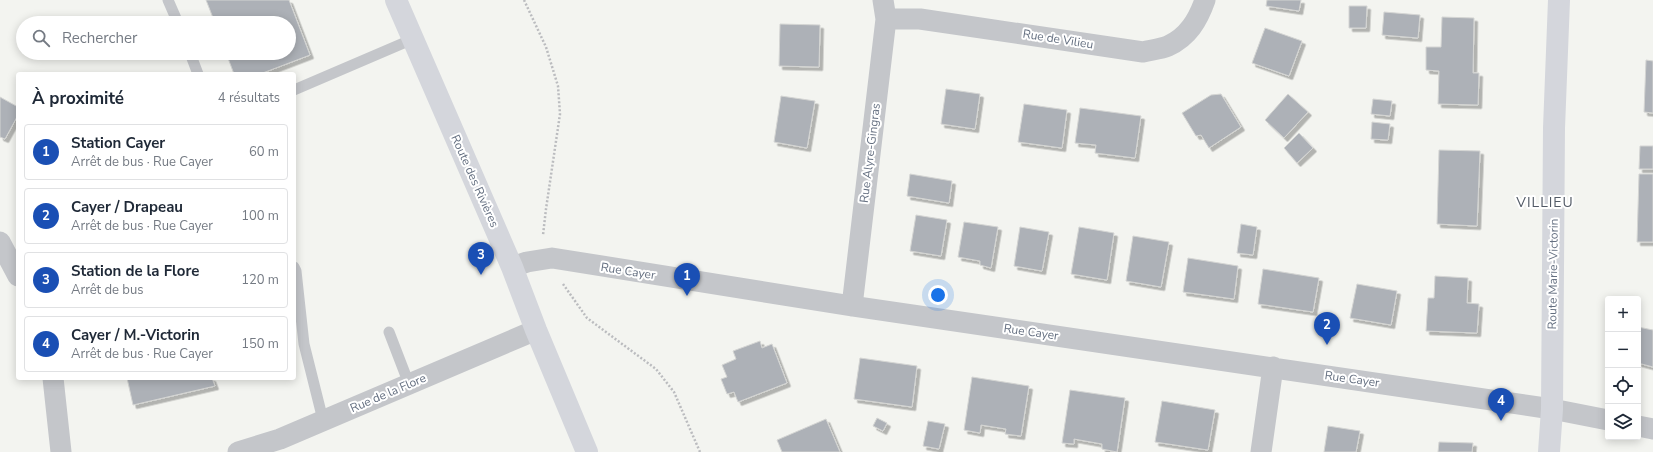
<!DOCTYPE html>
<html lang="fr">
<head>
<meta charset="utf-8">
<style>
	body { margin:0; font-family:"Nunito Sans",sans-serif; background:#f2f2f3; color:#1f2937 }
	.controls { position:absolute; right:12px; bottom:12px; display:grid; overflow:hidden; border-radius:4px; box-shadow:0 2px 10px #0003 }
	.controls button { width:36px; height:36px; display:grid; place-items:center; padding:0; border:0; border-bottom:1px solid #e0e1e3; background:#fff; color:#1f2937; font:20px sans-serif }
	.you { position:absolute; left:938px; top:295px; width:14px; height:14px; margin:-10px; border:3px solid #fff; border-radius:50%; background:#1a73e8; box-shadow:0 0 0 6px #1a73e833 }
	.badge { display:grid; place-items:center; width:26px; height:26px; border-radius:50%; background:#dd6e27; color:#fff; font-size:13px; font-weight:700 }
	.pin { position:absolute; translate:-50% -33px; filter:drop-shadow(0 1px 2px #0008) }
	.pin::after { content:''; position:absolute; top:21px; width:14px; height:12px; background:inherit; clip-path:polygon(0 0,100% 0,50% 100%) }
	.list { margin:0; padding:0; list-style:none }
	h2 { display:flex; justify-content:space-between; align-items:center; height:52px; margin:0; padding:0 16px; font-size:17px }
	h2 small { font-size:13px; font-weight:400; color:#747a83 }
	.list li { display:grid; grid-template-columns:26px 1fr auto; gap:12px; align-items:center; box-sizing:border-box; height:56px; margin:0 8px 8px; padding:0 8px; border:1px solid #e0e1e3; border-radius:4px }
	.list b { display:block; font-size:15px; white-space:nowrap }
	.list p { margin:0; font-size:13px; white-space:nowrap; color:#747a83 }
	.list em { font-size:13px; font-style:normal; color:#747a83 }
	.icon { flex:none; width:22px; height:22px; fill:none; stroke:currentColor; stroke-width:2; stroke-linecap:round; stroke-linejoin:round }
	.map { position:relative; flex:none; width:1653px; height:452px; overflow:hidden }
	.search { position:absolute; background:#fff; box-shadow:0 2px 10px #0003; left:16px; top:16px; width:280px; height:44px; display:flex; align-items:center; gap:10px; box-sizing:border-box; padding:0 14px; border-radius:22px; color:#747a83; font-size:15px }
	.panel { position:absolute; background:#fff; box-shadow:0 2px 10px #0003; left:16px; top:72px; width:280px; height:308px; border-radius:4px }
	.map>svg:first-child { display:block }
	.building { fill:#adb1b7; stroke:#d4d5d3; filter:url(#shadow) }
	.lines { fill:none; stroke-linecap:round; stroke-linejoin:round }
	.path { stroke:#bbbcbf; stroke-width:2.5; stroke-dasharray:2 2; stroke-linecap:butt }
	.lane { stroke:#c4c6ca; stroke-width:11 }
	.street { stroke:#c4c6ca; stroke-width:21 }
	.primary { stroke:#d4d6dc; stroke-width:22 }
	.labels { text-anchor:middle; stroke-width:4; stroke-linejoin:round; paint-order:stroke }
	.street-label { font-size:12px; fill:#646f80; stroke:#fff }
	.quarter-label { font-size:14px; letter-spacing:1px; fill:#515965; stroke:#fff }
</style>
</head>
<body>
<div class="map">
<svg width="1653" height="452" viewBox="0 0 1653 452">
	<defs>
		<filter id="shadow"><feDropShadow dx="3.5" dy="3.5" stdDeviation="0" flood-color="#0004"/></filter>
	</defs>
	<rect width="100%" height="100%" fill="#f3f4f0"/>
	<path class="building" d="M206 0H289L310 55 260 74H234L226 53H289V23H215Z
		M1267 0H1301L1299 11 1266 6Z
		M1349 6H1367L1366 28H1349Z
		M1384 12 1420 15 1418 38 1382 35Z
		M1442 17 1474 18 1473 73H1479L1478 105 1438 104 1439 71 1426 70V47H1441Z
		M780 24 820 25 819 67 779 66Z
		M1265 28 1302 41 1289 76 1252 63Z
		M1646 60 1653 61V113L1644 112Z
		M946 89 980 94 975 129 941 124Z
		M1221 94 1241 127 1209 148 1201 135 1196 136 1182 113 1211 95Z
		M1288 94 1308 112 1284 138 1265 120Z
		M781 96 815 101 807 148 774 142Z
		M0 97 18 107V115L5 139 0 137Z
		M1373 99 1392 101 1390 116 1371 114Z
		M1024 104 1067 110 1062 148 1018 142Z
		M1080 108 1141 116 1135 158 1095 153 1096 145 1075 143Z
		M1372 122 1390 124 1388 140 1371 139Z
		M1299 133 1313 148 1297 163 1284 148Z
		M1640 146H1653V169H1639Z
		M1439 150 1480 151 1477 226 1437 224Z
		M910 174 952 181 949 203 907 196Z
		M1639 174H1653V242H1637Z
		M916 215 947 220 941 256 910 251Z
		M964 222 998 227 991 268 980 265V261L958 257Z
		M1241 224 1257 227 1253 255 1237 253Z
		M1020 227 1049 232 1042 271 1014 266Z
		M1079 227 1114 233 1107 280 1071 274Z
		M1133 236 1169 242 1161 287 1126 281Z
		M1188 258 1238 266 1234 299 1183 292Z
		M1263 269 1319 278 1313 312 1258 304Z
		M1435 276 1468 278 1467 303 1479 304 1477 333 1426 331 1428 298H1434Z
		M1357 284 1397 291 1391 325 1350 318Z
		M1638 327 1653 330V367L1638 363Z
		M760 341 762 348 772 344 787 383 738 402 734 392 727 394 721 379 727 377 722 365 736 359 733 351Z
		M860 358 917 366 912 407 854 399Z
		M972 377 1029 386 1021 436 1005 434 1006 429 981 425 980 433 964 430Z
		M127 378H212L215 386 133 405Z
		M1070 390 1125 398 1117 452 1102 449V444L1074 439V444L1062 443Z
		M1162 401 1215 410 1208 450 1155 442Z
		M877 418 887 423 883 431 873 426Z
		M826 419 840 452H782L777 440Z
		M928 421 945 424 939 449 923 446Z
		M1328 426 1360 431 1356 452H1324Z
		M1439 442 1473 443 1472 452H1438Z"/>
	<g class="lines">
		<path class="path" d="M524 0 546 47 558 86 560 114 546 209 543 235
			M563 284 587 318 656 369 674 392 700 452"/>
		<path class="lane" d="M168 0 178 23
			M190 53 198 74
			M294 90 413 39
			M294 267 296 271 304 344 323 420
			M389 332 409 384"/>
		<path class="street" d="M886 19H920L1143 52C1151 50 1161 49 1168 46 1188 37 1198 20 1205 0
			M0 242 18 276
			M512 267 527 262 552 258 852 306 1552 409 1608 420
			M852 306 886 19 883 0
			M53 378 61 452
			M1638 426 1653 429
			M238 452 280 439 536 330
			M1261 452 1273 367"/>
		<path class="primary" d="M396 0 512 267 536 330 587 452
			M1549 452 1552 409 1554 128 1559 0"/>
	</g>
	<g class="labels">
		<g class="street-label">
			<text transform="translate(1058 39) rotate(9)" y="4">Rue de Vilieu</text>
			<text transform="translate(870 153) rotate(-83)" y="4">Rue Alyre-Gingras</text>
			<text transform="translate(475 181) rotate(66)" y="4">Route des Rivières</text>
			<text transform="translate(628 271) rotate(9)" y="4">Rue Cayer</text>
			<text transform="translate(1553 274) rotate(-89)" y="4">Route Marie-Victorin</text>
			<text transform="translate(1031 332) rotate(8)" y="4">Rue Cayer</text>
			<text transform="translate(1352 379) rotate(8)" y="4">Rue Cayer</text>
			<text transform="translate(388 393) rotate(-23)" y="4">Rue de la Flore</text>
		</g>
		<g class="quarter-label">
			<text x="1545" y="207">VILLIEU</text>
		</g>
	</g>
</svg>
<div class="controls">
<button>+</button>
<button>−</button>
<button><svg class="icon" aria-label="locate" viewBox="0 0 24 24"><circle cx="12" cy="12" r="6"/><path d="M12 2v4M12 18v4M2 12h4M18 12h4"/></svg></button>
<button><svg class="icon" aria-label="layers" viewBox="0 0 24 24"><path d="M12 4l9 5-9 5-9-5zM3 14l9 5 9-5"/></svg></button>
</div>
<div class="you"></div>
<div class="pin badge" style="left:687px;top:296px;background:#1a4fb4">1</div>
<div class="pin badge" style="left:1327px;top:345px;background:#1a4fb4">2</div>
<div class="pin badge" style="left:481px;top:275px;background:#1a4fb4">3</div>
<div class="pin badge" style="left:1501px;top:421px;background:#1a4fb4">4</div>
<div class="search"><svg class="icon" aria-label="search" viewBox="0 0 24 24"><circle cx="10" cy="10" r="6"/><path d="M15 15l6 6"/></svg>Rechercher</div>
<section class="panel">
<h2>À proximité<small>4 résultats</small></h2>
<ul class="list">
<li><span class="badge" style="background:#1a4fb4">1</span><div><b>Station Cayer</b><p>Arrêt de bus · Rue Cayer</p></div><em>60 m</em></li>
<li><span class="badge" style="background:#1a4fb4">2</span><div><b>Cayer / Drapeau</b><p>Arrêt de bus · Rue Cayer</p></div><em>100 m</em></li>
<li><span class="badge" style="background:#1a4fb4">3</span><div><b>Station de la Flore</b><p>Arrêt de bus</p></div><em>120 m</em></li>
<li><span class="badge" style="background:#1a4fb4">4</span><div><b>Cayer / M.-Victorin</b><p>Arrêt de bus · Rue Cayer</p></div><em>150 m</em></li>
</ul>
</section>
</div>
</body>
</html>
